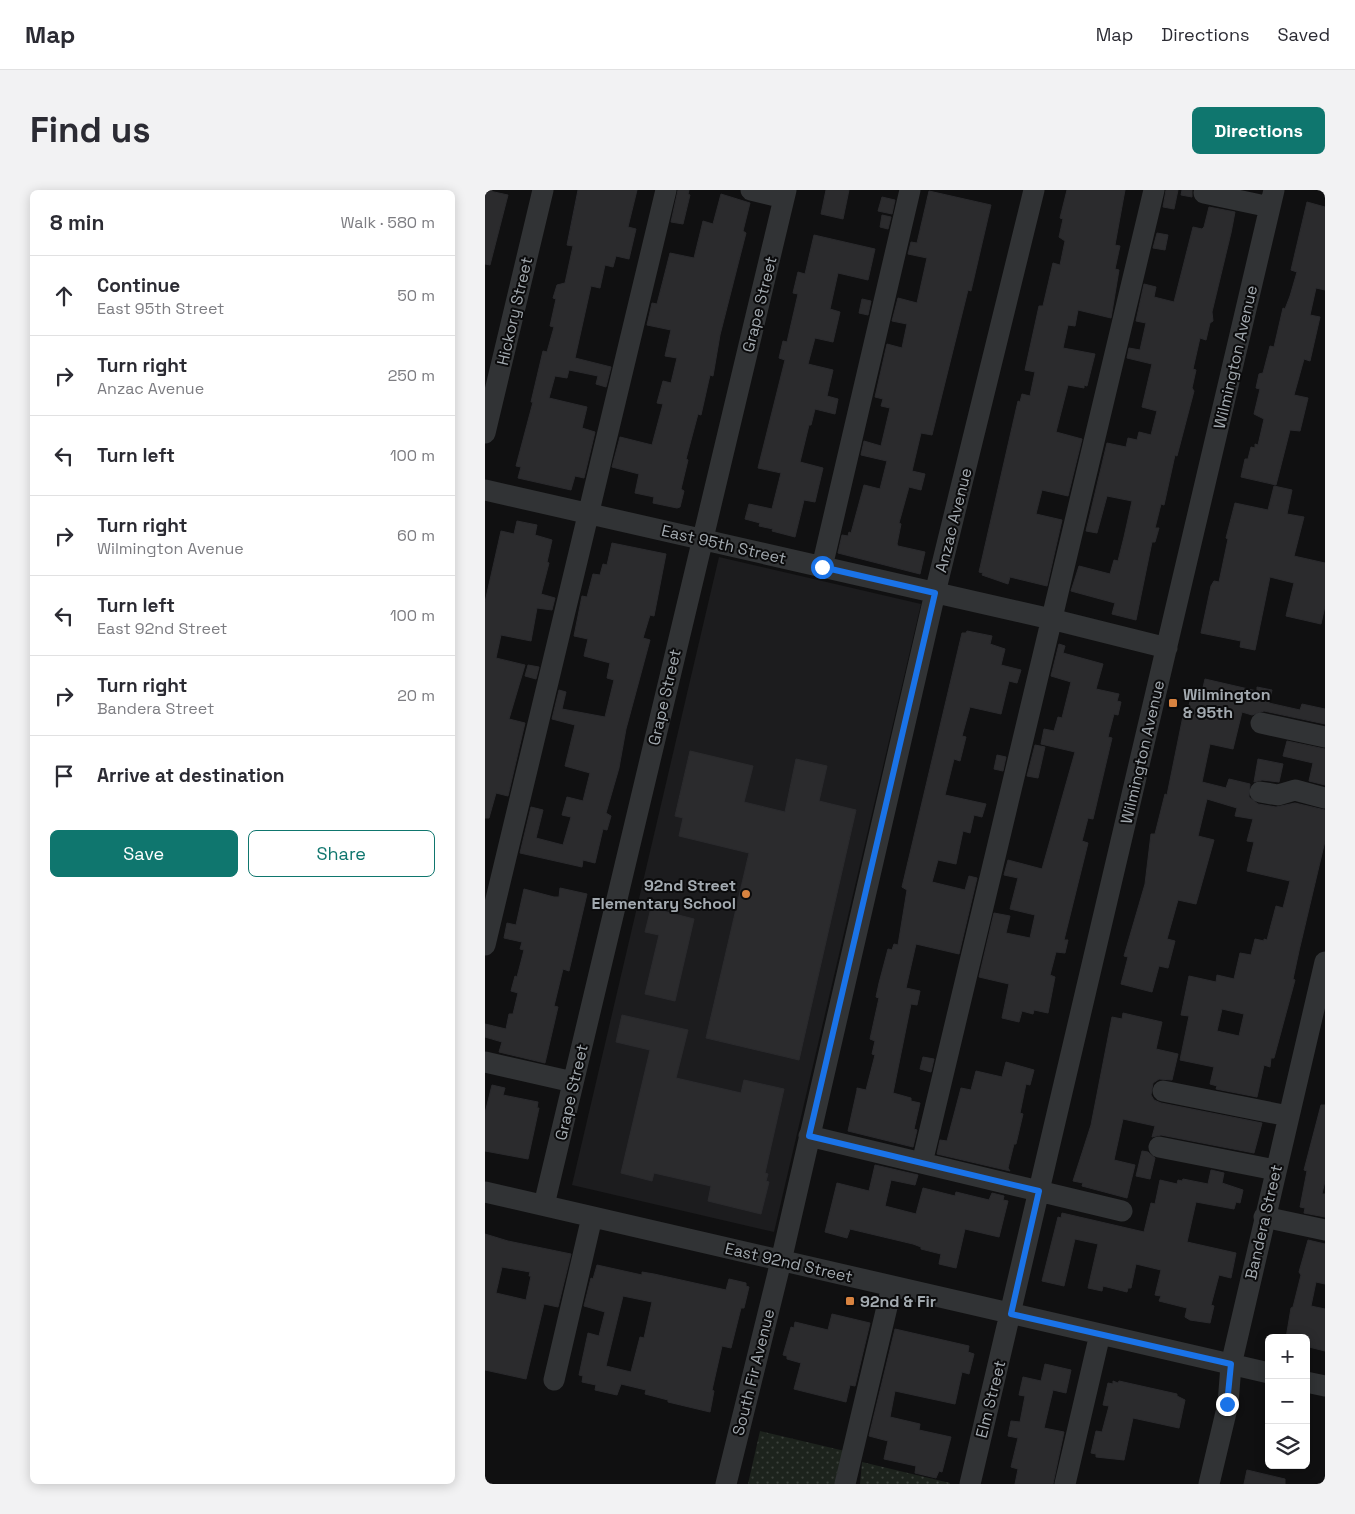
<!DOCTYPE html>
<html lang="en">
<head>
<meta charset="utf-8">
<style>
	body { margin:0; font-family:"Space Grotesk",sans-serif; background:#f2f2f3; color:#2b2b33 }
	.controls { position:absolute; right:15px; bottom:15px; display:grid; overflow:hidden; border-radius:8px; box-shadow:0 2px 12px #0003 }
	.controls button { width:45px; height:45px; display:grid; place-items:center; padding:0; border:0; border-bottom:1px solid #e1e1e2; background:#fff; color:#2b2b33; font:25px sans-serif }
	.stop { position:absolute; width:15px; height:15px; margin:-11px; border:4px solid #1a73e8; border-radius:50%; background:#fff }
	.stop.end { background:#1a73e8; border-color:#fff; box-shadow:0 1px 5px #0008 }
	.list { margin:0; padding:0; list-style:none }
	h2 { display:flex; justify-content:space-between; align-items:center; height:65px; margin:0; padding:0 20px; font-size:21px }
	h2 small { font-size:16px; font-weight:400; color:#7c7c81 }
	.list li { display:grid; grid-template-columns:32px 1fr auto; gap:15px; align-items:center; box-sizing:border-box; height:80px; padding:0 20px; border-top:1px solid #e1e1e2 }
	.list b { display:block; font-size:19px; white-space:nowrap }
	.list p { margin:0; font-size:16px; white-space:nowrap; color:#7c7c81 }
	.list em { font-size:16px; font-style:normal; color:#7c7c81 }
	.actions { display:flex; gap:10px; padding:15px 20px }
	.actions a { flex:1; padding:11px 0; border:1px solid #0f766e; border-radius:8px; text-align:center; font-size:18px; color:#0f766e }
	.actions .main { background:#0f766e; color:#fff }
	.icon { flex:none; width:28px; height:28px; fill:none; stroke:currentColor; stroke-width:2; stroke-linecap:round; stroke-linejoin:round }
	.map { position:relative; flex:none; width:840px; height:1294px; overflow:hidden; border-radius:8px }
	header { display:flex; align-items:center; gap:30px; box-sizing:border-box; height:70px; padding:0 25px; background:#fff; border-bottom:1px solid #e1e1e2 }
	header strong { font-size:24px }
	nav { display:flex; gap:28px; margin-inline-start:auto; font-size:18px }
	.intro { display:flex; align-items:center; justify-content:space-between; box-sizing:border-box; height:120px; padding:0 30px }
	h1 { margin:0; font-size:35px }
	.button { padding:12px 22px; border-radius:8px; background:#0f766e; color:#fff; font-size:18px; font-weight:700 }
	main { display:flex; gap:30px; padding:0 30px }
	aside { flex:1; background:#fff; border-radius:8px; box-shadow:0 2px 12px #0003 }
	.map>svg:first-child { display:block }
	.built { fill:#1c1c1e }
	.grass { fill:url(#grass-dots) }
	.building { fill:#2b2b2d; stroke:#2a2a2d; fill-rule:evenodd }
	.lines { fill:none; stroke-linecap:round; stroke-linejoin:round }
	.minor { stroke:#313335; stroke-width:21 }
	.route { stroke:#1a73e8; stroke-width:6 }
	.poi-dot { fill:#d88340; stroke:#0b0b0c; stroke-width:2 }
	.labels { text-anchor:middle; stroke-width:4; stroke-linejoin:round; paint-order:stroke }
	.street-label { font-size:16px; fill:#a3aab0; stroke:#0b0b0c }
	.poi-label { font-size:16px; font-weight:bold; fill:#a3aab0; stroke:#0b0b0c; text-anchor:start }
</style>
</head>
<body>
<header>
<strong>Map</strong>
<nav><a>Map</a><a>Directions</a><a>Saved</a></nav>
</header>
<div class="intro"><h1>Find us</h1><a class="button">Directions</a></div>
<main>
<aside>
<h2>8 min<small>Walk · 580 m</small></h2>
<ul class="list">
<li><svg class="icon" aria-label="ahead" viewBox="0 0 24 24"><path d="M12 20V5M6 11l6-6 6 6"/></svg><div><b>Continue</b><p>East 95th Street</p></div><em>50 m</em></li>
<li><svg class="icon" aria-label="right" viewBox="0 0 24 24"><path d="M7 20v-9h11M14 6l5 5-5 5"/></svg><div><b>Turn right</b><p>Anzac Avenue</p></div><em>250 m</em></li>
<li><svg class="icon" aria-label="left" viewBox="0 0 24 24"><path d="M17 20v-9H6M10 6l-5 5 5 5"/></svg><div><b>Turn left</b></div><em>100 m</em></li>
<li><svg class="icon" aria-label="right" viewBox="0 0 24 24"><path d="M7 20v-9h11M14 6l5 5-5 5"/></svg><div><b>Turn right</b><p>Wilmington Avenue</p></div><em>60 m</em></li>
<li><svg class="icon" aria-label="left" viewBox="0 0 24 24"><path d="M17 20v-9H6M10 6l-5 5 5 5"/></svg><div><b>Turn left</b><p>East 92nd Street</p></div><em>100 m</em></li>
<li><svg class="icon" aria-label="right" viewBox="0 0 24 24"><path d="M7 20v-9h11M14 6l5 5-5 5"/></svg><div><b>Turn right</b><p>Bandera Street</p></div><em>20 m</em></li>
<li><svg class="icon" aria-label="arrive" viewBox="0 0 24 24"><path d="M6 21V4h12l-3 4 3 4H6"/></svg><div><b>Arrive at destination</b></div></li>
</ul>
<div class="actions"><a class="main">Save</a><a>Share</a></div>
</aside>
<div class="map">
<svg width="840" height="1294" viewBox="0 0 840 1294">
	<defs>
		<pattern id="grass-dots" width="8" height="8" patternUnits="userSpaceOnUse" patternTransform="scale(1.25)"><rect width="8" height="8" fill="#1d231d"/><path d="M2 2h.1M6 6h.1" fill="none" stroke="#3b403b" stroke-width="1.8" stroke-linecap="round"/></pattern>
	</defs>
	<rect width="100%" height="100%" fill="#101011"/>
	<path class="built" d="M234 367 436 414 289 1042 87 995Z"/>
	<path class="grass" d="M275 1241 364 1262 356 1294H263Z
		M377 1272 465 1293V1294H375Z"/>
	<path class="building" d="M0 0 23 5 5 75 0 74Z
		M93 0H152L143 37 151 39 144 69 131 66 128 77 120 75 115 98 106 96 90 168 126 177 121 197 111 194 113 186 84 180 82 188 70 186 64 208 102 217 97 238 110 242 99 288 90 286 86 300 33 288 36 277 31 276 48 212H46L58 161 62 162 69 137 65 136 71 109 68 108 72 95 80 93 88 56 82 55Z
		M193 0H204L203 4 205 5 198 34 186 32Z
		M341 0H364L358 29 336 24Z
		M582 0H640L630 55 635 56 630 79 634 80 626 128 593 120 590 136 583 135 578 158 610 164 602 196 599 195V198L583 195 571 242 597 249 583 306 557 300 551 324 577 330 562 396 525 387 523 394 497 385 498 383 494 382 533 211 535 212 537 204 545 206 550 182 540 180 554 116H558L568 73 575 75 580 51 574 47 578 29 575 28Z
		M681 0H693L689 19 678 17Z
		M697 0H707V7L696 5Z
		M444 1 506 15 486 101 483 100 447 245 436 243 427 281 440 284 436 300 424 297 414 333 416 334 412 354 413 356 440 362 435 384 353 363 357 345 363 346 364 342 366 343 379 295 395 299 402 271 376 265 379 251 396 256 405 218 396 216 398 209 390 207 402 154 417 158 422 134 407 131 413 108 432 113 442 68 423 64 426 52 432 53Z
		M236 4 265 13 258 41 261 43 235 145 228 186 225 185 216 225 213 224 201 269 203 270 196 299 199 301 195 317 192 318 168 313 169 307 150 303 154 284 127 277 135 247 167 255 178 214 172 213 178 191 186 193 192 168 180 166 186 140 162 135 167 113 172 114 185 63 209 68 218 31 228 34Z
		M397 7 410 10 407 24 393 21Z
		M822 12 840 17V100L831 98 825 125 835 127 825 171 819 169 809 205 823 208 815 241 805 240 791 295 756 287 760 269H763L766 257 770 258V254L773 255 779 229 769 224 775 199 771 198 774 184 778 183 785 156 789 157 798 118 800 119 805 106 812 82 806 80Z
		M724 17 750 22 746 43 727 122 728 131 725 133 721 150 715 148 708 179 711 180 707 198 709 201 692 266 690 265 679 315 676 314 670 338H674L670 352H667L651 430 627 424 630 413 586 401 594 376 625 384 629 370 633 371 639 347 647 311 622 306 612 343 601 341 622 253 641 257 643 248 652 250 654 242 666 245 672 221 657 217 667 174 642 168 644 158 655 160 661 133 651 131 659 94 671 97 669 107 689 112 708 37 717 39 719 37Z
		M397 25 406 27 403 39 395 37Z
		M672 43 683 45 680 60 668 58Z
		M329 45 390 59 383 90 353 83 345 119 355 122 348 152 330 148 323 174 348 180 342 206 353 209 350 224 330 219 326 235H324L315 272 338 278 330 312 319 310 310 347 287 341 288 339 274 336 275 333 260 329 264 314 287 319 296 283 273 278 300 170 294 168 298 151 302 152 313 104 308 103 313 82 320 84Z
		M377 109 386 111 383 125 374 123Z
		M789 296 807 300 802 324 819 327 809 366 840 373V416L836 434 801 426 809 393 785 387 770 460 755 457 756 451 716 443 726 396 729 391 734 392 743 349 741 348 750 313 783 320Z
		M32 331 52 335 50 345 67 350 62 372 64 373 56 404 70 408 67 420 52 418 46 451 16 445 11 468 40 475 24 529 40 533 23 606 11 603 4 628H0V412L16 341 29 344Z
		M127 353 181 364 169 426 165 425 158 448 165 450 141 539 134 578 121 623 126 626 122 640 118 639 110 673 98 670 97 677 35 663 46 617 58 620 51 648 78 655 86 627 77 625 82 607 98 611 105 583 80 576 90 535 67 529 74 500 81 502 77 519 120 527 129 490 122 488 125 473 99 466 103 449 89 446 97 406 102 407 108 384 115 385 118 374 122 375Z
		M482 441 507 446 505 454 520 459 516 475 536 480 532 493 524 491 516 524 485 517 477 546 481 547 475 571 469 569 460 605 501 614 497 627 489 625 485 643 478 641 471 674 453 670 447 692 480 700 484 686 492 688 474 764 431 754 421 798 435 801 432 815 426 814 408 903 426 908V911L435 913 429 939 432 940 428 957 363 941 372 900V898L381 900 390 865 387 864 390 851 385 849 394 808 391 807 394 793 403 759 407 760 409 754 413 755 422 700 417 697 477 443H481Z
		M574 454 580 456 578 463 618 474 611 499 634 504 632 511 636 512 633 525 629 524 623 547 627 548 608 629 603 628 597 651 603 653 579 750H583L580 763 571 762 565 785 570 787 563 823 549 820 548 824 537 821 534 832 517 828 524 794 494 787 509 723 525 726 521 743 545 748 550 725 525 719 533 688 519 685 523 670 557 679 590 562 556 554 559 539 569 541 573 527 577 528 586 492 566 486Z
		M43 475 54 477 51 489 40 486Z
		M720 489 772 501V497L787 500 784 513 815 520 817 514 840 519V534L779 521 767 525 757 522 748 559 725 554 717 592 741 598 744 589 765 594 764 607 773 614 791 617 810 613 840 620V651L814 761 808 789 810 790 789 868H786L785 877 779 875 772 907 731 899 732 896 725 894 729 877 695 870 704 826 696 825 704 786 731 792 732 785 749 789 755 763 766 765 770 749 779 751V749L782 750 791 716 798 718 805 691 762 681 769 652 762 651 768 629 750 626 752 618 722 609 713 646 729 650 711 714 693 710 682 749 690 751 683 778 674 776 667 802 636 794 643 767 639 766 660 694 666 644H670L680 604 682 605 698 526 701 527 708 500 717 502ZM737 819 759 824 754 846 732 841Z
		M802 551 840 559V595L824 591 828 573 798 566Z
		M550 555 560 557 553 588 542 586Z
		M205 561 268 576 259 612 300 622 311 569 342 576 334 611 371 620 314 870 221 848 264 663 194 646 198 628 190 626Z
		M512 565 521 567 518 581 509 579Z
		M773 569 798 574 794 592 777 590 769 592Z
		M75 698 102 704 84 781 78 779 69 816 73 817 60 873 14 862 17 852 0 847V834L21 839 24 824H28L33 803 26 801 30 786 32 787 39 760 35 759 37 752 19 748 22 733 31 735 39 699 69 707H74Z
		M166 718 209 729 190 811 160 804 174 745 160 742Z
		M638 823 677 832 671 859 693 864 687 890 674 889 668 893 666 905 669 910 676 913 777 933 769 963 676 945 667 947 670 936 638 929 629 970 650 975 642 1008 597 996 598 993 588 991 606 935 627 827 637 829Z
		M137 825 203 840 191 888 256 903 259 890 299 899 280 983 283 984 281 991 284 992 276 1024 223 1011 226 996 169 983 167 991 136 983 165 860 131 852Z
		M438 867 449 869 446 882 435 879Z
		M521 872 549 880 545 895 541 894 535 923 538 924 531 954H529L523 978 525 981 452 964 455 950 462 951 476 898 486 900 491 881 517 887Z
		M7 895 20 898 18 905 53 912 52 918H54L43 969 0 961V923Z
		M836 915H840V991L837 1004H840V1027L819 1023 820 1018 815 1017 822 981 819 980Z
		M657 961 663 962 670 968 665 989 651 986Z
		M390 975 433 985 430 995 406 990 400 1016 431 1024 438 998 470 1006 471 1002 504 1010 507 1003 519 1006 518 1010 523 1011 514 1047 480 1039 471 1078 454 1074 456 1064 436 1059V1057L428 1054 365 1039 362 1048 340 1042 352 993 384 1001Z
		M726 980 739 983 737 993 758 1000 755 1013 751 1012 749 1019 711 1012 702 1052 751 1063 746 1088 734 1085 726 1115 729 1116 725 1133 705 1130 700 1127 702 1118 674 1111 676 1106 670 1105 676 1080 651 1074 646 1098H643L642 1102 618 1096 617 1101 603 1098 613 1054 590 1049 579 1096 557 1091 573 1027 576 1028 577 1023 659 1042 666 1013 670 1014 675 990 692 994 693 990 697 991 698 989 723 994Z
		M0 1044 23 1051 86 1064 73 1117 59 1114 41 1189 0 1180ZM17 1077 45 1082 44 1086H46L41 1110 11 1103Z
		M823 1050 840 1054V1094L831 1092 826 1116 840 1119V1161L824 1157 821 1148H801L806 1118 808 1117 816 1085 814 1082Z
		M112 1075 157 1085V1082L169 1084 241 1100 244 1089 261 1093V1096L264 1097 259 1118H256L246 1158 237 1156 227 1200 229 1201 225 1222 183 1212V1210L160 1204 161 1200 136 1194 132 1205 110 1200 111 1195 97 1192 98 1186 94 1185 103 1143 114 1146 120 1122 99 1116 106 1088 108 1089ZM138 1106 167 1112 159 1148 155 1147 146 1182 121 1176Z
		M347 1124 385 1133 370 1196 365 1195 361 1212 309 1199 316 1173 302 1169V1166L298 1165 306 1137 309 1138 310 1132 343 1140Z
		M410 1139 484 1156 483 1162 489 1164 484 1184 477 1182 470 1214 410 1201 405 1227 435 1234 434 1240 466 1247 457 1282 454 1281 451 1288 430 1283 431 1276 399 1269 403 1251 384 1246Z
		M560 1174 586 1180 581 1203 568 1200 559 1238 579 1242 568 1294H530L533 1279 526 1277 533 1248 523 1246 526 1231 535 1232 540 1206 534 1205 538 1187 556 1191Z
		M628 1191 633 1193 634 1191 692 1204V1206L700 1210 694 1238 648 1228 639 1270 611 1267V1264L606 1263 611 1241 617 1242 624 1216 618 1215 623 1193 628 1194Z
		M762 1280 800 1289V1294H759Z"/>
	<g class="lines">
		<path class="minor" d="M266 0 299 8
			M719 3 785 17
			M0 243 58 0
			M0 300 566 429 682 458
			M337 377 425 0
			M776 533 840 547
			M775 602 793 605 810 600 840 608
			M0 755 181 0
			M0 872 88 892
			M678 901 803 926
			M324 946 637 1021
			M674 957 790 980
			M437 973 669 0
			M0 1002 784 1183
			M59 1015 301 0
			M779 1027 840 1040
			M69 1190 107 1027
			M821 1192 840 1196
			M241 1294 296 1071 450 403 549 0
			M360 1294 407 1096
			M485 1294 789 0
			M580 1294 615 1144
			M724 1294 743 1214 746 1175 840 772"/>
	</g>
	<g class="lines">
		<path class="route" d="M337 377 450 403 324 946 554 1001 526 1124 746 1174 742 1214"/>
	</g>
	<g class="poi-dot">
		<rect x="683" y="508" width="10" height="10" rx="2.5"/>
		<circle cx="261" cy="704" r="5"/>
		<rect x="360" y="1106" width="10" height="10" rx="2.5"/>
	</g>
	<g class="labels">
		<g class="street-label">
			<text transform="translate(274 114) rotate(-76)" y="6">Grape Street</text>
			<text transform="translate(29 121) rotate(-77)" y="6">Hickory Street</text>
			<text transform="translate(750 167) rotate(-77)" y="6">Wilmington Avenue</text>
			<text transform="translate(468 330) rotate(-76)" y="6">Anzac Avenue</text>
			<text transform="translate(239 354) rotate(13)" y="6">East 95th Street</text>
			<text transform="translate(179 507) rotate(-77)" y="6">Grape Street</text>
			<text transform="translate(657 562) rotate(-77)" y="6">Wilmington Avenue</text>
			<text transform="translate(86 902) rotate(-77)" y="6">Grape Street</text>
			<text transform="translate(778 1032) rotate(-77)" y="6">Bandera Street</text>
			<text transform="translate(304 1072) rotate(13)" y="6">East 92nd Street</text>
			<text transform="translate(268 1182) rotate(-76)" y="6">South Fir Avenue</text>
			<text transform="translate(505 1209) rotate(-76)" y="6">Elm Street</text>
		</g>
		<g class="poi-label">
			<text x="698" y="510">Wilmington<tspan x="698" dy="18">&amp; 95th</tspan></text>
			<text x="251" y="701" text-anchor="end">92nd Street<tspan x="251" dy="18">Elementary School</tspan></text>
			<text x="375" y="1117">92nd &amp; Fir</text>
		</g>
	</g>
</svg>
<div class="controls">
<button>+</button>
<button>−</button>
<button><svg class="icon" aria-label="layers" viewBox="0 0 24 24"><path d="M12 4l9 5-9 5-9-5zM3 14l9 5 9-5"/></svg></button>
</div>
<div class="stop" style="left:337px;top:377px"></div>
<div class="stop end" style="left:742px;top:1214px"></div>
</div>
</main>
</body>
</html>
